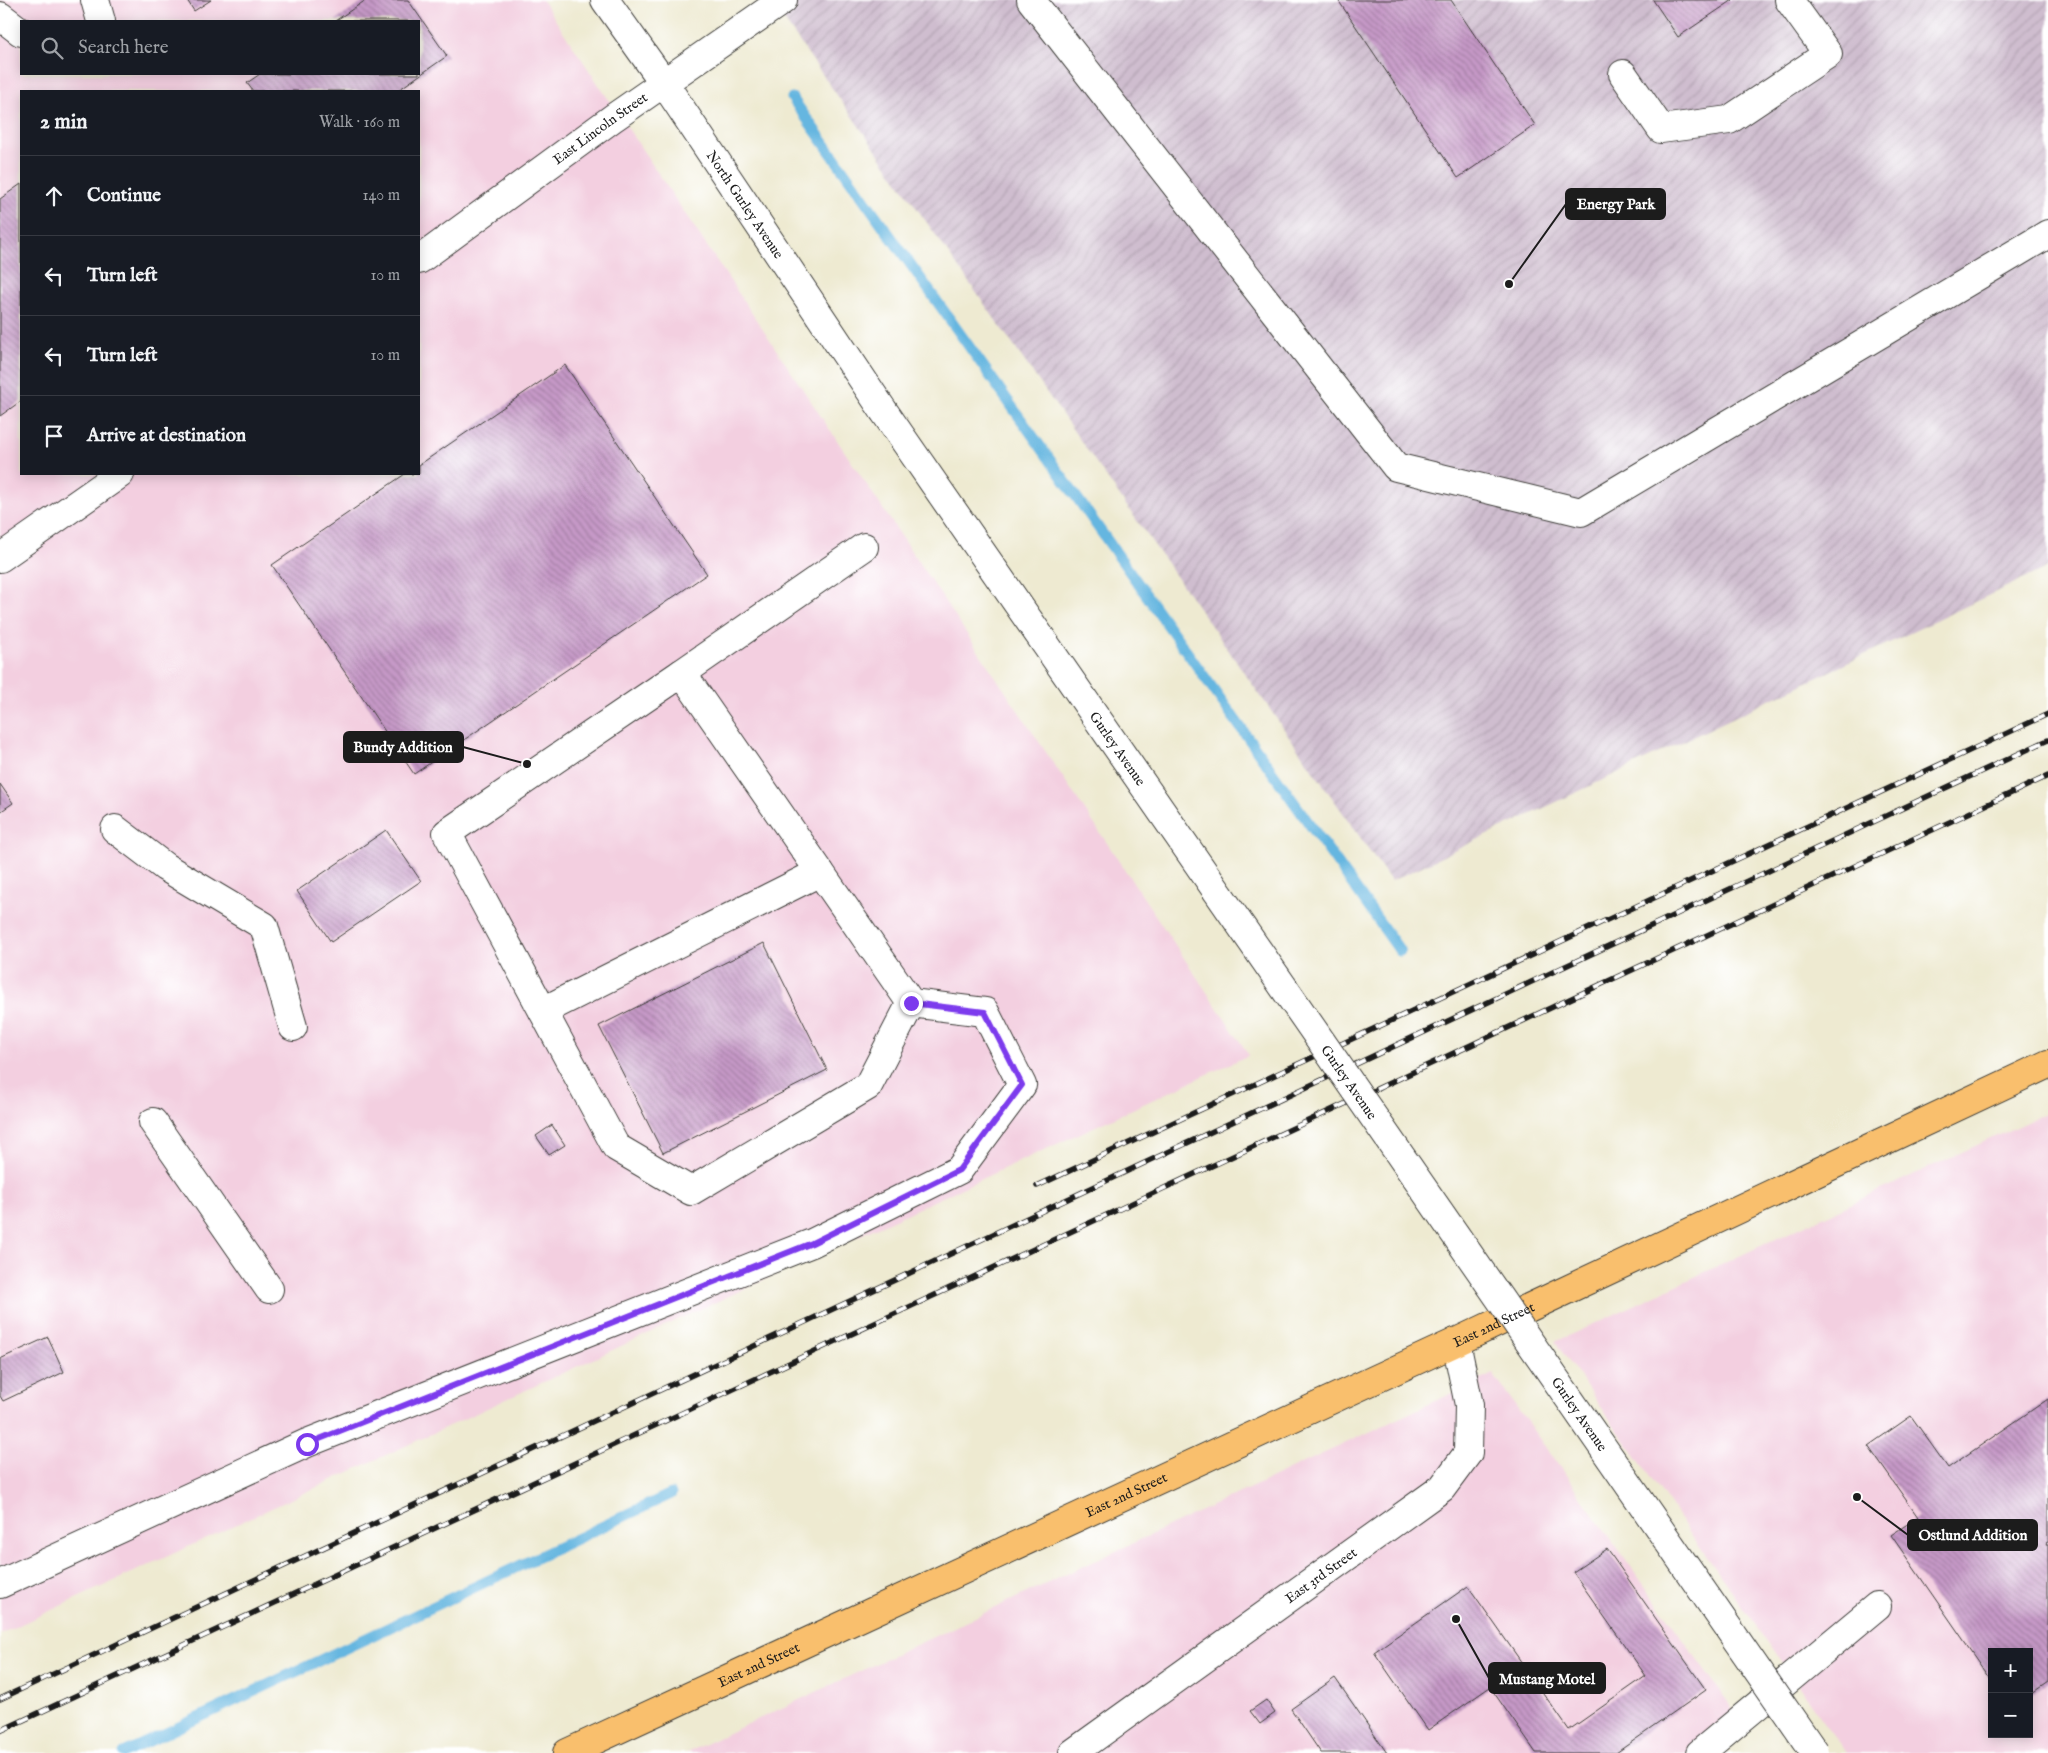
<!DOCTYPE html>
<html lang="en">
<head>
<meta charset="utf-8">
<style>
	body { margin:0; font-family:"IM FELL English",serif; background:#242831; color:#f1f3f6 }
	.controls { position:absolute; right:15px; bottom:15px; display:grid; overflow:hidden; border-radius:0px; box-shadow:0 2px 12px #0003 }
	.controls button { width:45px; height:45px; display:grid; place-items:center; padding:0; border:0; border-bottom:1px solid #363941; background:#171b24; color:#f1f3f6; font:25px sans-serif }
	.stop { position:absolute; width:15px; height:15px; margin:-11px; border:4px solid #7c3aed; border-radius:50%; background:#fff }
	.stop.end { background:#7c3aed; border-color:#fff; box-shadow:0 1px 5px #0008 }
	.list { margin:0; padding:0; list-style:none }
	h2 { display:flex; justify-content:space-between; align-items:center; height:65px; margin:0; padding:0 20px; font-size:21px }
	h2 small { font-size:16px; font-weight:400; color:#9ea1a6 }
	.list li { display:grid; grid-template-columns:32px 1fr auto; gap:15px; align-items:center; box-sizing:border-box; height:80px; padding:0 20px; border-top:1px solid #363941 }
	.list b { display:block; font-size:19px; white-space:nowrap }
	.list em { font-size:16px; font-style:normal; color:#9ea1a6 }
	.icon { flex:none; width:28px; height:28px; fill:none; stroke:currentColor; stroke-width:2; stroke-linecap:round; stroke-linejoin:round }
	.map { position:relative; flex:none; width:2048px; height:1753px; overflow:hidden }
	.search { position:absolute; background:#171b24; box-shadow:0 2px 12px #0003; left:20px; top:20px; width:400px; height:55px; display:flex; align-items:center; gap:12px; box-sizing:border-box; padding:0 18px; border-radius:0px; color:#9ea1a6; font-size:19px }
	.panel { position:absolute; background:#171b24; box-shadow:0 2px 12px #0003; left:20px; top:90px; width:400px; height:385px; border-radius:0px }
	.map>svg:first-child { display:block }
	.built { fill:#f3cfe0; fill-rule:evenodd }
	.industrial { fill:url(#industrial-furrows) }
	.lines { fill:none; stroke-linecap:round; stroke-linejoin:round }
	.stream { stroke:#65b6e0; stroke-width:11 }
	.building { fill:url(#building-back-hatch) }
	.minor-casing { stroke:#3c3b37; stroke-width:30 }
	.major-casing { stroke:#3c3b37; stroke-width:30 }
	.minor { stroke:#fff; stroke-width:28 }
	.major { stroke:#f9bf6d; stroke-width:28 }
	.rail-casing { stroke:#1c1c1c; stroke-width:5.5 }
	.rail { stroke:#fff; stroke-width:4; stroke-dasharray:11; stroke-linecap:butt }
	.minor-bridge-casing { stroke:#3c3b37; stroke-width:30; stroke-linecap:butt }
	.minor-bridge { stroke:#fff; stroke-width:28 }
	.route { stroke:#7c3aed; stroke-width:6 }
	.labels { text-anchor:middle; stroke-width:4; stroke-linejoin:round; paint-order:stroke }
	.street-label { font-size:14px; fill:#1c1c1c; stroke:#fff }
	.leader { fill:none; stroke:#1c1c1c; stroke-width:2 }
	.callout-dot { fill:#1c1c1c; stroke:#fff; stroke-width:2 }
	.callout { fill:#1c1c1c; stroke:#1c1c1c; stroke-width:2 }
	.callout-label { font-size:15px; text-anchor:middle; font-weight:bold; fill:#fff }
</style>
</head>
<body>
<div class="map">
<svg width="2048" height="1753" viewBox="0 0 2048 1753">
	<defs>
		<pattern id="industrial-furrows" width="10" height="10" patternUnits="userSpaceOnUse" patternTransform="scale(1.25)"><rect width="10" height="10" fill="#cfbdcf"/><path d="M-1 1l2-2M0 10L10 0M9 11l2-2" fill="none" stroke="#b1a2b1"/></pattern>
		<pattern id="building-back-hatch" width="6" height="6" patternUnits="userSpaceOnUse" patternTransform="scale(1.25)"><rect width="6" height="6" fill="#c699c7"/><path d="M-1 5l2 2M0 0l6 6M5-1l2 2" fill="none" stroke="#a07ca1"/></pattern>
	</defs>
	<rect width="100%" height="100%" fill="#fff"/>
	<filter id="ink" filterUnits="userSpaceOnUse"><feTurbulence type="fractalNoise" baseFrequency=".02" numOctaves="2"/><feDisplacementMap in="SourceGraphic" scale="10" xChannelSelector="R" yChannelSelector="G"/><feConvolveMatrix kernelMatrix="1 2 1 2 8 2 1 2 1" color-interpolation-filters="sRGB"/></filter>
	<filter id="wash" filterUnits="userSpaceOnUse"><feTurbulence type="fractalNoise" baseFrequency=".0096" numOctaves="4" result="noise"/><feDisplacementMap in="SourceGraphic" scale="20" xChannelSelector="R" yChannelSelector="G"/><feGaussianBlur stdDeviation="1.12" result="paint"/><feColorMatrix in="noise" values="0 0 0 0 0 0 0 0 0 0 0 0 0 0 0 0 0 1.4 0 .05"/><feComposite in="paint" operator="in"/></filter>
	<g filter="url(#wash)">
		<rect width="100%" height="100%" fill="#eeead1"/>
		<path class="built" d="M0 0H542L1249 1055 0 1634ZM21 21H419V74H21ZM21 91H419V474H21Z
			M2048 1112V1753H1846L1555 1342ZM1992 1652H2029V1734H1992Z
			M1493 1374 1748 1730 1714 1753H686Z"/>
		<path class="industrial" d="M770 0H2048V567L1391 881Z"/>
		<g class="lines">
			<path class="stream" d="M792 98 1400 951
				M124 1753 671 1494"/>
		</g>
		<g id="blocks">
			<path class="building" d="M187 0H211L194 11Z
				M366 0H408L447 56 397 91H253L247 83 260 74H419V21H335Z
				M1338 0H1451L1535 125 1458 178Z
				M1653 0H1733L1678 37Z
				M21 184V401L0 416V199Z
				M565 365 707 574 414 774 272 565 405 474H419V465Z
				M0 784 13 803 0 812Z
				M386 830 421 881 331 942 297 891Z
				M764 943 827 1070 663 1153 599 1026Z
				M552 1125 565 1145 549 1155 536 1136Z
				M48 1337 64 1372 3 1401 0 1396V1359Z
				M2048 1399V1542L2046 1543 2048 1546V1683L2029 1696V1652H1992V1681L1891 1535 1918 1517 1868 1446 1911 1416 1948 1468Z
				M1607 1549 1706 1690 1616 1753H1536L1490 1687 1428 1730 1374 1652 1468 1586 1569 1730 1646 1676 1573 1572Z
				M1335 1678 1387 1753H1321L1291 1709Z
				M1266 1700 1275 1713 1260 1724 1250 1711Z"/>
		</g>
	</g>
	<g filter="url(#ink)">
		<use href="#blocks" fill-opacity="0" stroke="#3c3b37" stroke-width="1"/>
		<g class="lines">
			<defs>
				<g id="minor">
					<path d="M95 0 101 21"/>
					<path id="s1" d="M605 0 664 83 883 410"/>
					<path d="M1031 0 1396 467 1581 512 2048 234"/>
					<path d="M0 16 21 32"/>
					<path d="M1623 74 1661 129 1729 120 1828 54 1789 0"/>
					<path id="s2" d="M419 260 613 118 783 0"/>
					<path d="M0 558 120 474"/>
					<path d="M682 673 864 547"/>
					<path d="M115 829 165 867 264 926 293 1027"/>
					<path d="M543 1011 820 872"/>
					<path d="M153 1122 269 1289"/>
					<path d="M0 1584 307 1443 812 1243 959 1170 1022 1085 985 1012 911 1003 682 673 447 833 616 1147 691 1191 868 1086 911 1003"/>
					<path id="s3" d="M1073 1753 1442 1488 1468 1453 1469 1405 1456 1342"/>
					<path d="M1700 1753 1877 1606"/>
				</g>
				<g id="major">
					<path id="s4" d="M567 1753 1456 1342 2048 1064"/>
				</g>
			</defs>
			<use href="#minor" class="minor-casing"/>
			<use href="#major" class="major-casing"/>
			<use href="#minor" class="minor"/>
			<use href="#major" class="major"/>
			<defs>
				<path id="rail" d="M1037 1186 2048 714
					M0 1699 2048 740
					M0 1731 2048 776"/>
			</defs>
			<use href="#rail" class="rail-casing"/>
			<use href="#rail" class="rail"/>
			<defs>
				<g id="minor-bridge">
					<path id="s5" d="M883 410 1815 1753"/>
				</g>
			</defs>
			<use href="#minor-bridge" class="minor-bridge-casing"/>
			<use href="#minor-bridge" class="minor-bridge"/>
		</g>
	</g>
	<g class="lines" filter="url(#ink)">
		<path class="route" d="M307 1444 812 1243 959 1170 1022 1085 985 1012 911 1003"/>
	</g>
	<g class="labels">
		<g class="street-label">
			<text dy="5" stroke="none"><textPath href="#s2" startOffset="224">East Lincoln Street</textPath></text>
			<text dy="5" stroke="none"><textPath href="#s1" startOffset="248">North Gurley Avenue</textPath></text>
			<text dy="5" stroke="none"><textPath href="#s5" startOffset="412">Gurley Avenue</textPath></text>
			<text dy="5" stroke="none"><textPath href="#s5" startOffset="818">Gurley Avenue</textPath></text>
			<text dy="5" stroke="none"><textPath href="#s4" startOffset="1021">East 2nd Street</textPath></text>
			<text dy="5" stroke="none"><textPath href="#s5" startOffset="1222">Gurley Avenue</textPath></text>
			<text dy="5" stroke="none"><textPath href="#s4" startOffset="616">East 2nd Street</textPath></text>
			<text dy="5" stroke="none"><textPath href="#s3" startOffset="305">East 3rd Street</textPath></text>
			<text dy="5" stroke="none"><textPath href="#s4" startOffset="211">East 2nd Street</textPath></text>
		</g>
	</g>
	<path class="leader" d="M1509 284L1566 204M527 764L463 747M1857 1497L1908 1535M1456 1619L1489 1678"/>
	<g class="callout-dot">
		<circle cx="1509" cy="284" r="5"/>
		<circle cx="527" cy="764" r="5"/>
		<circle cx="1857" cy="1497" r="5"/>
		<circle cx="1456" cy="1619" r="5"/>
	</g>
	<g class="callout">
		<rect x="1566" y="189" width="99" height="30" rx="5"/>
		<rect x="344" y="732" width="119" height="30" rx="5"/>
		<rect x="1908" y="1520" width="129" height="30" rx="5"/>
		<rect x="1489" y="1663" width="116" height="30" rx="5"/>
	</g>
	<g class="callout-label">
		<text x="1616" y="209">Energy Park</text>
		<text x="403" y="752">Bundy Addition</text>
		<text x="1973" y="1540">Ostlund Addition</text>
		<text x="1547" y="1684">Mustang Motel</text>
	</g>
</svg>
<div class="controls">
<button>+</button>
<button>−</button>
</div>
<div class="stop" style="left:307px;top:1444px"></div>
<div class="stop end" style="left:911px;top:1003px"></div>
<div class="search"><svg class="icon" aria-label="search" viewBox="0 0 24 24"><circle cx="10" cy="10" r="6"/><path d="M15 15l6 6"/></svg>Search here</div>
<section class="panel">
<h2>2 min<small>Walk · 160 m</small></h2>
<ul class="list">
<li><svg class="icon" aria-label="ahead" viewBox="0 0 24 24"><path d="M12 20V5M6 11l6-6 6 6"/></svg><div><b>Continue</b></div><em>140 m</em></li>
<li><svg class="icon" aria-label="left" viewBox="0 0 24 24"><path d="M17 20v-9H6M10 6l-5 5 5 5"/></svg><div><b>Turn left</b></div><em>10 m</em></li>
<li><svg class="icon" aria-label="left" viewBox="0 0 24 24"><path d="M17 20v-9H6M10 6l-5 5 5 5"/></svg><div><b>Turn left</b></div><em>10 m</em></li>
<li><svg class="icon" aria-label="arrive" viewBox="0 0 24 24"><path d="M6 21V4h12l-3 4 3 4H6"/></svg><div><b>Arrive at destination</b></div></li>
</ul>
</section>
</div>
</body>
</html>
